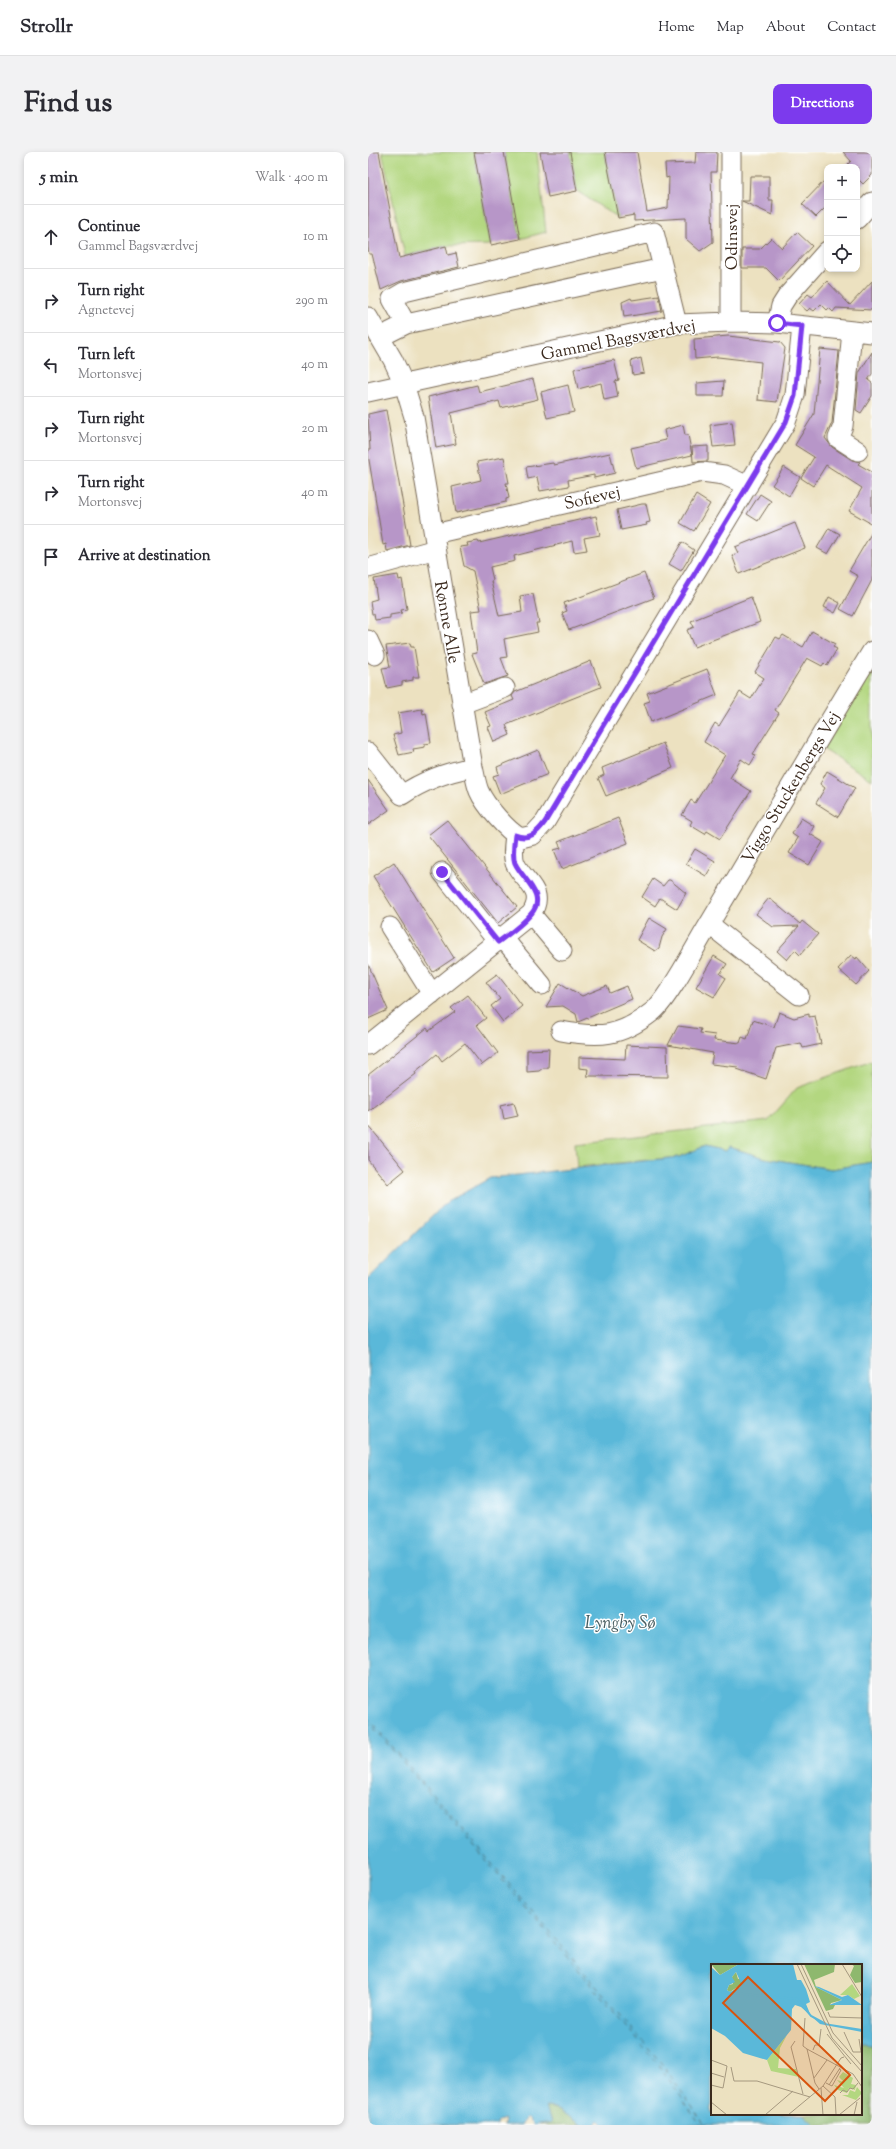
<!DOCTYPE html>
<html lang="en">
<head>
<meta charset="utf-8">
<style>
	body { margin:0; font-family:"Sorts Mill Goudy",serif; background:#f2f2f3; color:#2b2b33 }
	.controls { position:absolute; right:12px; top:12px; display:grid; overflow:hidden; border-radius:8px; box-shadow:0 2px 6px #0003 }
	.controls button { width:36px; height:36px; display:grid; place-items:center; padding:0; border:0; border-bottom:1px solid #e1e1e2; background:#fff; color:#2b2b33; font:20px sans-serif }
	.stop { position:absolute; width:12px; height:12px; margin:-9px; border:3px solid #7c3aed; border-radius:50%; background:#fff }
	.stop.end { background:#7c3aed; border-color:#fff; box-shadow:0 1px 4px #0008 }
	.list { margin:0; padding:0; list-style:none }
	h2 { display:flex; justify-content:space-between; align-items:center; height:52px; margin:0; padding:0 16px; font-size:17px }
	h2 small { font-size:13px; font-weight:400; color:#7c7c81 }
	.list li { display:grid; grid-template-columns:26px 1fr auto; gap:12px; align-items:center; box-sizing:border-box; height:64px; padding:0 16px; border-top:1px solid #e1e1e2 }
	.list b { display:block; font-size:15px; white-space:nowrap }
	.list p { margin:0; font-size:13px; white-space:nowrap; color:#7c7c81 }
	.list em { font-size:13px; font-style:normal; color:#7c7c81 }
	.icon { flex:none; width:22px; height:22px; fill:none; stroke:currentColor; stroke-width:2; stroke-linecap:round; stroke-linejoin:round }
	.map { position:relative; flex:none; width:504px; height:1973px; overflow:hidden; border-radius:8px }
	header { display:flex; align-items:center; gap:24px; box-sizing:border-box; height:56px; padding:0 20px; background:#fff; border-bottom:1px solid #e1e1e2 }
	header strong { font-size:19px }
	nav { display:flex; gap:22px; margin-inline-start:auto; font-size:14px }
	.intro { display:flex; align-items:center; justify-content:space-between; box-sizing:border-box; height:96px; padding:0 24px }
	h1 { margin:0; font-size:28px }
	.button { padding:10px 18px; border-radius:8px; background:#7c3aed; color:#fff; font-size:14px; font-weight:700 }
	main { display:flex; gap:24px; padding:0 24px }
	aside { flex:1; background:#fff; border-radius:8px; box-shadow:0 2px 6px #0003 }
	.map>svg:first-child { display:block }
	.green { fill:#b3d780; stroke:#77804f }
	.forest { fill:#8eb86e; stroke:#647146 }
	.water { fill:#5ab8d9; stroke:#4a717c }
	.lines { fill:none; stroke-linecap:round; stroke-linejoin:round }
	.ferry { stroke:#465c5f; stroke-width:1; stroke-dasharray:5 4; stroke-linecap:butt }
	.building { fill:#b796c8 }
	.minor-casing { stroke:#796a57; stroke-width:21 }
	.minor { stroke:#fff; stroke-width:19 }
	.route { stroke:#7c3aed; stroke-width:5 }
	.labels { text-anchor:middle; stroke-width:3; stroke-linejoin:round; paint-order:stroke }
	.street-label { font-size:17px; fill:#3b2a1e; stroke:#fff }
	.water-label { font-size:18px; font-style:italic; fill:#465c5f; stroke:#fff }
	.inset-river { fill:none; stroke:#5ab8d9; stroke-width:2 }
	.inset-road { fill:none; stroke:#a5987f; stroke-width:1 }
	.view { fill:#d7540e; fill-opacity:0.15; stroke:#d7540e; stroke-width:2 }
	.inset-edge { fill:none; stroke:#3b2a1e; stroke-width:2 }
</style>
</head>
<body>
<header>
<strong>Strollr</strong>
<nav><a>Home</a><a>Map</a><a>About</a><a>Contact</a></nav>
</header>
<div class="intro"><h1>Find us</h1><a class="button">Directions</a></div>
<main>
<aside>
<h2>5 min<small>Walk · 400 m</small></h2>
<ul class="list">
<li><svg class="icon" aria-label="ahead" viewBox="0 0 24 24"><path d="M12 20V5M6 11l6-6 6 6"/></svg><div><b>Continue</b><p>Gammel Bagsværdvej</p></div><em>10 m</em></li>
<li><svg class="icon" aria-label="right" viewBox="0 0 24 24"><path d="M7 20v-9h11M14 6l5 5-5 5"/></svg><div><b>Turn right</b><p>Agnetevej</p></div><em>290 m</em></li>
<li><svg class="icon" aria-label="left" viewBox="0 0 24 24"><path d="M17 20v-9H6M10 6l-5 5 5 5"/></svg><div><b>Turn left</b><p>Mortonsvej</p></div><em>40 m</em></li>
<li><svg class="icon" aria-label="right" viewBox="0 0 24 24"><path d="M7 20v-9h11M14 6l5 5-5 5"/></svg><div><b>Turn right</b><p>Mortonsvej</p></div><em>20 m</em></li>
<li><svg class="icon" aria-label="right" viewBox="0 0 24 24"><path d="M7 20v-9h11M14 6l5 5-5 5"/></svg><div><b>Turn right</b><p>Mortonsvej</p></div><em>40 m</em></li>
<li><svg class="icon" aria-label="arrive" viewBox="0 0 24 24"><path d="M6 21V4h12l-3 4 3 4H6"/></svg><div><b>Arrive at destination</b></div></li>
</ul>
</aside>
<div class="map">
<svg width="504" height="1973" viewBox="0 0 504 1973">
	<rect width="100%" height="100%" fill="#fff"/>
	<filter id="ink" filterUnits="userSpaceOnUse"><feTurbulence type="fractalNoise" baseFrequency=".025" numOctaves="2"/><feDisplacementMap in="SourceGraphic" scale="8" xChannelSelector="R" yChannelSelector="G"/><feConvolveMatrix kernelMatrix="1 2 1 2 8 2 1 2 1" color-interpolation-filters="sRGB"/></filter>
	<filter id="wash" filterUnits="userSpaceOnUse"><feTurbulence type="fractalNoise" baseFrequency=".012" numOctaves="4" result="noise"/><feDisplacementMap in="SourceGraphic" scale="16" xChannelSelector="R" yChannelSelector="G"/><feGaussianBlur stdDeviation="0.9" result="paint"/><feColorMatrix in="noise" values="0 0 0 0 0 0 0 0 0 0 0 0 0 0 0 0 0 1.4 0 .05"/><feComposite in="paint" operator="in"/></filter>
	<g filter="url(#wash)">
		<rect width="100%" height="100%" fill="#ece1c0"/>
		<path class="green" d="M14 0H106L123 93 78 94 37 104Z
			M136 0H169L178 80 152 87Z
			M202 0H237L250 66 209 39Z
			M504 516V628L455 597Z
			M504 909V1010L464 1017 397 1006 362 995 359 999 337 994 311 1005 209 1015 207 991 400 969 429 936Z"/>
		<path class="forest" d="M493 1889 504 1895V1973H448L436 1962H493Z
			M178 1955 187 1956 214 1973H171L183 1970Z"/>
		<path class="water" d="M337 994 358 999 361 995 397 1006 464 1017 504 1010V1895L493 1889V1813H344V1962H436L448 1973H236L231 1968 228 1973H214L187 1956 178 1955 183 1970 166 1973 159 1966 153 1973H136L137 1968 130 1970 129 1973H0V1127L79 1050 122 1026 311 1005Z"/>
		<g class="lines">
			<path class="ferry" d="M0 1566 294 1912 337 1973
				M0 1569 290 1912 333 1973"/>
		</g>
		<g id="blocks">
			<path class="building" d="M0 0H11L31 106 78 94 80 103 88 101 91 115 33 129 13 138 4 102H1L0 95Z
				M106 0H136L152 87 123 93Z
				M172 0H202L209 39 180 45Z
				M237 0H269L279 60 300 56 301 25 298 26 297 12 327 11 328 0H349L348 20H343L345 90 332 99 318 87V66L266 69V63L250 66Z
				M475 0H504V23L495 32 489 26V15H477L483 9Z
				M382 24H401V48H405L404 63 374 49H381Z
				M459 26V54L448 65 434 52Z
				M429 80 444 94 411 129 398 116H374V97H392L403 86 414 96Z
				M459 129 482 153 504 129V158L468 156 465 160 461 156 459 158 453 152 446 159 442 156 439 159 431 152 440 142 444 145Z
				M291 144 294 159 256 165 254 150 263 146 264 148Z
				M360 184 412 190 417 196 409 250 390 248 393 210 350 205 327 207 326 187Z
				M452 197 471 199 464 271 457 286 464 295 484 308 492 310 490 312 504 320V372L481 359 494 336 458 313 445 334 433 326 446 305 427 293 446 262Z
				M504 200V222L500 228 504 231V244L493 261 488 258 491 221Z
				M273 206 276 221 265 223 263 209Z
				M246 208 251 228 247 229 250 245 236 248 233 231 210 237 206 217Z
				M165 227 170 247 133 256 131 249 83 261 88 292 68 296 60 245 109 233 111 240Z
				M356 229 355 244H329V231Z
				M200 233 206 260 179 266 173 240Z
				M18 258 42 393 19 399 18 392 15 393 0 302V298H2L0 262Z
				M364 270 367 293 345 295 342 273Z
				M315 273 317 283H320L324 303 268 316 263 296 298 288 296 278Z
				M340 294V309L325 310 324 295Z
				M242 301 247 321 226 326V323L200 328 201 334 172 339 169 325 160 327 158 315 185 311 186 313Z
				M136 305 141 331H138L141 346 138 347V350L88 361 84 335 113 328 109 310Z
				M416 315 432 325 421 344 404 333Z
				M392 342 403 349 390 369 379 362Z
				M328 343 342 352 326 379 312 371Z
				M274 352H278L282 370 278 371 279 373 253 378 249 358Z
				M228 364 232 383 216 386 219 398 206 400 204 389 146 404 147 409 122 415 125 428 123 429 131 464 154 460 152 444 165 442 171 471H168L170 480 136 487 139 505 133 506 140 524 116 532 104 502 109 501 103 459 113 458 105 419 96 414 92 395 100 394 99 391 110 389 111 391Z
				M427 371 437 396 371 422 364 403 370 401 367 395Z
				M461 376 472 382 460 402 449 396Z
				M504 380V428L485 464 472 457 490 424 481 419Z
				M314 390 326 398 313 419 301 412Z
				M276 421 286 446 201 478 194 461 199 459 196 451Z
				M30 423 31 428 34 427 39 457 33 458 34 461 22 463V466L7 468 6 462H4L2 449 9 447 6 427Z
				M383 445 392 470 326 495 319 478 326 475 323 469Z
				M461 445 472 451 467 461 456 455Z
				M444 479 467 492 465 495 469 497 459 514 456 511 454 514 439 506 407 558 411 561 385 602 388 603 382 613 373 607 362 626 383 639 352 687 339 679 337 682 322 673 324 669 314 663 323 648 327 651 357 603 336 590 347 571 351 574 372 540 383 547 396 526 387 520 408 485 412 487 415 483 435 495Z
				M42 491 43 495H46L51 525H45V528L34 530V533L19 536 14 516 22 515 18 494Z
				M223 509 233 535 138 573 142 583 126 590 120 575 123 574 117 560 146 548 144 544 147 540Z
				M339 517 349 543 283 570 276 551 282 549 279 541Z
				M54 557 55 562 58 561 63 591 57 592V595L45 597 46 600 31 603 25 583 33 581 30 561Z
				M295 591 305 616 238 644 230 626 236 623 234 616Z
				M170 598 180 622 132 642 125 624 131 622 129 615Z
				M459 619 487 636 470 665 448 651 457 636 452 632Z
				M0 628 21 658 0 673Z
				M250 666 260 691 194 717 186 698 193 696 190 690Z
				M433 666 446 674 442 682 455 690 441 713 421 701 430 686 424 682Z
				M79 668 149 755 130 771 60 683Z
				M327 697 347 709 338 724 318 712Z
				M26 710 86 806 65 820 5 724Z
				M285 727 295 734 300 728H302L318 741 309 757 292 746 287 754 274 745Z
				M401 746 432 772 434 769 450 782 432 803 427 798 419 808 409 799 431 774 405 775 388 762Z
				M281 766 299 777 294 785 291 796 287 799 269 788Z
				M483 803 488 807 489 805 501 819 488 833 470 817Z
				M346 804 359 812 352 822 358 826 346 845 328 835Z
				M0 812 20 858 0 867Z
				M129 822 154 854 135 870 123 854 132 847 118 830Z
				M192 831 214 844 239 834 242 841 259 834 264 847 210 870 208 862 195 854 178 855Z
				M100 843 118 866 109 873 130 901 114 913 97 891 74 909 69 902 47 920 48 922 0 959V923L59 876 61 879 87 860 83 856Z
				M411 860 426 866 441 862V865L447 864 453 892 435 896 433 891 408 896 398 927 369 917 370 915 343 912 345 901 300 893 310 874 333 877 332 881 347 883 346 888 372 891 374 885 379 887 385 868 406 875Z
				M258 893 299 895 300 925 224 924H219L220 917 211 916V905L257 907Z
				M181 897 180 916H175L171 919 159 920V898Z
				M146 950 150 964 136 967 133 953Z
				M0 973 37 1018 20 1032 0 1008Z"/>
		</g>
	</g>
	<g filter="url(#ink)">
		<use href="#blocks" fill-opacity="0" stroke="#796a57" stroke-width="1"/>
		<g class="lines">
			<defs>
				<path id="minor" d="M489 67 504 50
					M0 165 25 208 36 232 46 265 105 615C107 623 108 632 111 639 117 653 140 680 153 686L165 683 177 670 418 270 427 243 434 174
					M363 170V0
					M409 171 413 154 420 143 459 99
					M38 172 24 147 36 140 286 80 309 172
					M484 179 475 274 470 286 490 299
					M12 185 38 172 295 116
					M0 240 309 172 363 170 409 171 504 181
					M66 382 334 320 356 323 380 334
					M0 416 68 397
					M0 488 7 503
					M94 552 137 536
					M0 600 34 643C56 628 79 620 105 615
					M74 720 130 790
					M163 762 194 799
					M341 772 431 843
					M22 775 64 842
					M135 786 174 833
					M193 879C232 886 252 885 284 860 299 849 326 797 337 779 393 686 447 592 504 499
					M0 893 163 762C179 738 155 730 147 711 144 703 146 692 147 683"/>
			</defs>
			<use href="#minor" class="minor-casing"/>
			<use href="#minor" class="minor"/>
		</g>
	</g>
	<g class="lines" filter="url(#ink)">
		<path class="route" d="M74 720 130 790C141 782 154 773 163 762 180 743 154 727 147 711 144 703 146 692 147 683 161 689 169 681 177 670L418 270 427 244 434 174 409 171"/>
	</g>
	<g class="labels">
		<g class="street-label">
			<text transform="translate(363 85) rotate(-90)" y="6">Odinsvej</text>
			<text transform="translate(250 187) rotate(-11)" y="6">Gammel Bagsværdvej</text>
			<text transform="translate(224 345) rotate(-13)" y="6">Sofievej</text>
			<text transform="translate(80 470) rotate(80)" y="6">Rønne Alle</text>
			<text transform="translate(422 635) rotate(-59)" y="6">Viggo Stuckenbergs Vej</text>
		</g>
		<g class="water-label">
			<text x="252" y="1476">Lyngby Sø</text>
		</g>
	</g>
	<g transform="translate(343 1812)">
		<rect width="151" height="151" fill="#ece1c0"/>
		<path d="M141 20 149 32 143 35 137 31H129ZM76 71 69 84 67 104 85 105 88 113 60 107 56 96ZM132 108 142 114 140 120 145 121 144 126 138 124 136 129 127 126 123 121 133 124 126 116 133 118 128 113ZM146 123 151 129 145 136 131 131H137L139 126 144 128Z" fill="#b3d780"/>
		<path d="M0 0H28L9 11ZM93 0H124L123 8 103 16 105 23 131 36 120 39 119 41H124L122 45 115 47ZM140 0H150L151 18 144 19 139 11 143 2ZM25 8 27 15 30 14 31 20 19 28 16 26 18 21 22 20 21 13Z" fill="#8eb86e"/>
		<path d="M28 0H82L86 16H90L95 25 99 38 95 40 100 52 113 59 151 65V68L109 60 90 43 84 41 81 45 80 66 56 96 32 89 14 72 0 64V3L9 11ZM25 8 30 19 29 23 19 28 16 26 18 21 24 18 21 13ZM103 22 108 23 131 33 137 31 151 41H118L131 36Z" fill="#5ab8d9" fill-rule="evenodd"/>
		<path class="inset-river" d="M0 27 86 35 100 52 115 60"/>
		<path class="inset-road" d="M86 0 121 74 151 108M90 0 122 69 151 102M131 0 151 33M117 48 119 53 151 54M94 54 92 82 96 85M133 68 142 88H151M116 70 140 100M148 75 150 88M84 77 80 83 92 130M102 86 104 81H108L110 65M0 96 16 102 12 124 0 121M20 103 23 117H46L99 133M0 109 13 113M103 114 116 96M115 119 121 122 130 106 128 105M118 121 129 104M112 122 124 133 125 150M110 124 112 151M108 125 104 119 96 85 142 110 151 123M129 129 132 126 136 128 139 124 142 125 147 119M0 138 16 151M54 151 82 127M77 151 112 122 130 94 133 93M128 151 149 134M143 151 146 138"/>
		<path class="view" d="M37 13 139 111 114 137 12 39Z"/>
		<rect width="151" height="151" class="inset-edge"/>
	</g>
</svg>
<div class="controls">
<button>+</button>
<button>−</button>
<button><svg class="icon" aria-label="locate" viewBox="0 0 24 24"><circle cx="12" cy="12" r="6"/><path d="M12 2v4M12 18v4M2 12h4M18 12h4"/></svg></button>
</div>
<div class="stop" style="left:409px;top:171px"></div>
<div class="stop end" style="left:74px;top:720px"></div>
</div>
</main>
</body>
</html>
